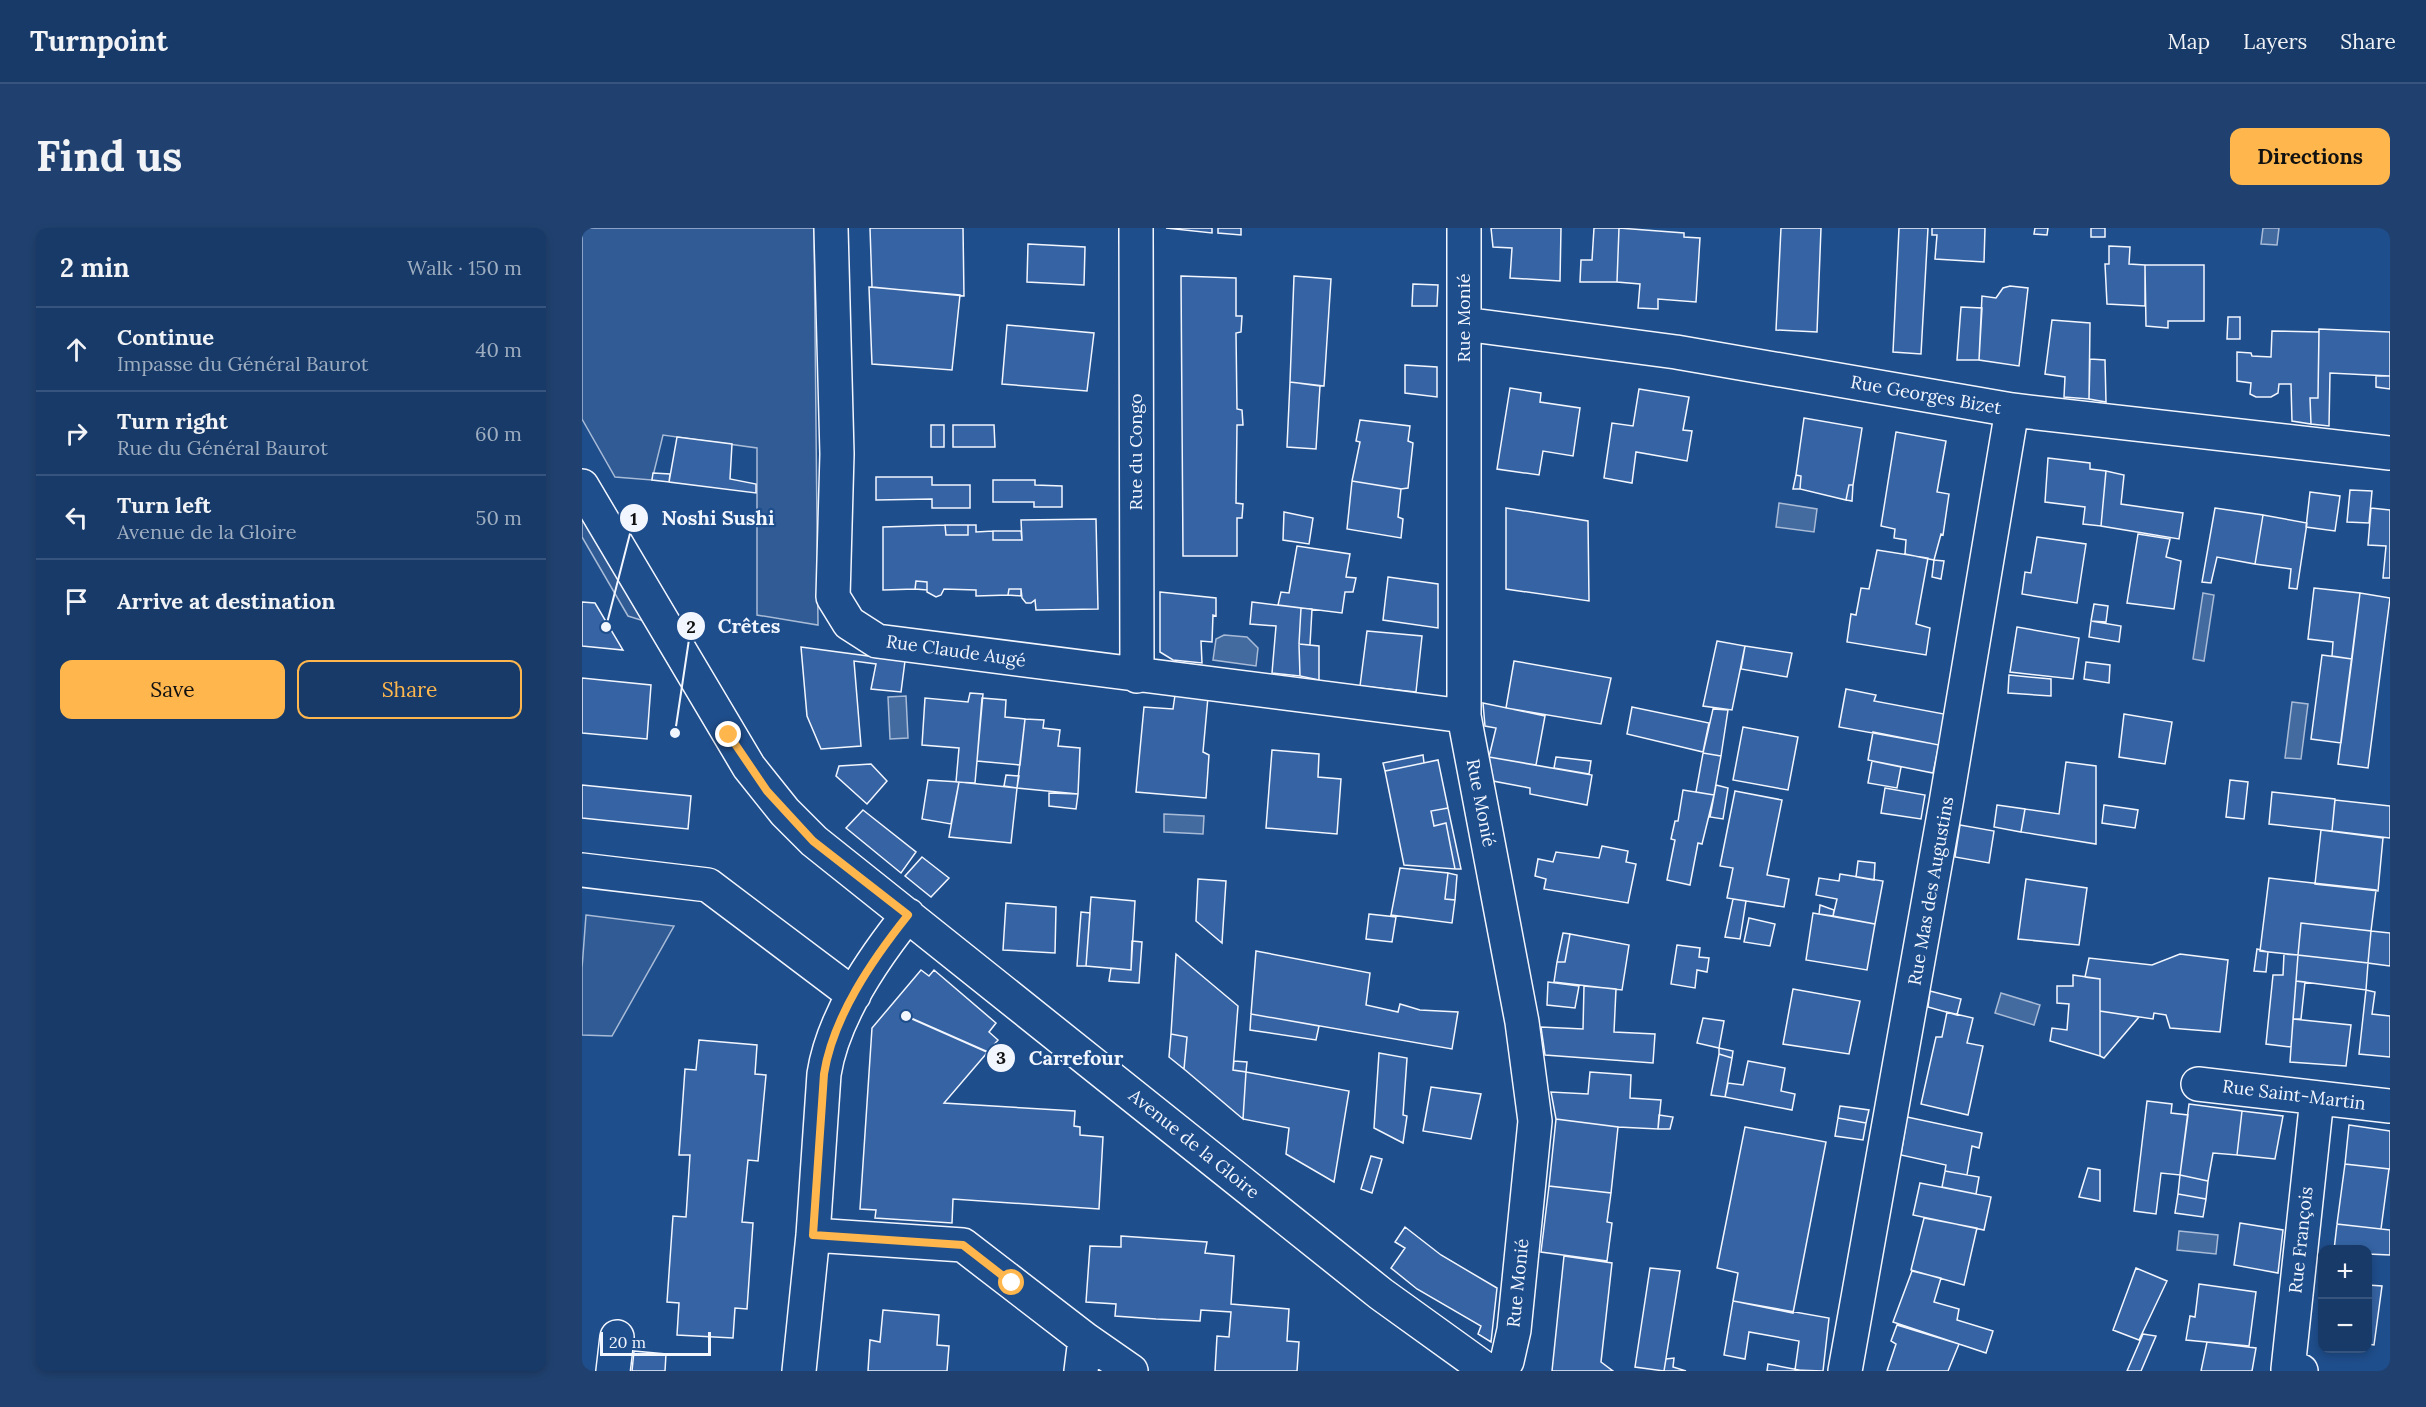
<!DOCTYPE html>
<html lang="en">
<head>
<meta charset="utf-8">
<style>
	body { margin:0; font-family:Lora,serif; background:#20416f; color:#f1f3f6 }
	.controls { position:absolute; right:18px; bottom:18px; display:grid; overflow:hidden; border-radius:12px; box-shadow:0 3px 9px #0003 }
	.controls button { width:54px; height:54px; display:grid; place-items:center; padding:0; border:0; border-bottom:2px solid #36547d; background:#173a69; color:#f1f3f6; font:30px sans-serif }
	.scale { position:absolute; left:18px; bottom:15px; width:111px; box-sizing:border-box; padding-left:6px; border:3px solid #f2f6ff; border-top:0; font-size:16px; line-height:21px; white-space:nowrap; color:#f2f6ff; -webkit-text-stroke:4px #1f4e8c; paint-order:stroke }
	.stop { position:absolute; width:18px; height:18px; margin:-14px; border:4px solid #ffb74d; border-radius:50%; background:#fff }
	.stop.end { background:#ffb74d; border-color:#fff; box-shadow:0 2px 6px #0008 }
	.list { margin:0; padding:0; list-style:none }
	h2 { display:flex; justify-content:space-between; align-items:center; height:78px; margin:0; padding:0 24px; font-size:26px }
	h2 small { font-size:20px; font-weight:400; color:#9eadc0 }
	.list li { display:grid; grid-template-columns:39px 1fr auto; gap:18px; align-items:center; box-sizing:border-box; height:84px; padding:0 24px; border-top:2px solid #36547d }
	.list b { display:block; font-size:22px; white-space:nowrap }
	.list p { margin:0; font-size:20px; white-space:nowrap; color:#9eadc0 }
	.list em { font-size:20px; font-style:normal; color:#9eadc0 }
	.actions { display:flex; gap:12px; padding:18px 24px }
	.actions a { flex:1; padding:14px 0; border:2px solid #ffb74d; border-radius:12px; text-align:center; font-size:21px; color:#ffb74d }
	.actions .main { background:#ffb74d; color:#111 }
	.icon { flex:none; width:33px; height:33px; fill:none; stroke:currentColor; stroke-width:2; stroke-linecap:round; stroke-linejoin:round }
	.map { position:relative; flex:none; width:1808px; height:1143px; overflow:hidden; border-radius:12px }
	header { display:flex; align-items:center; gap:36px; box-sizing:border-box; height:84px; padding:0 30px; background:#173a69; border-bottom:2px solid #36547d }
	header strong { font-size:28px }
	nav { display:flex; gap:33px; margin-inline-start:auto; font-size:21px }
	.intro { display:flex; align-items:center; justify-content:space-between; box-sizing:border-box; height:144px; padding:0 36px }
	h1 { margin:0; font-size:42px }
	.button { padding:15px 27px; border-radius:12px; background:#ffb74d; color:#111; font-size:21px; font-weight:700 }
	main { display:flex; gap:36px; padding:0 36px }
	aside { flex:1; background:#173a69; border-radius:12px; box-shadow:0 3px 9px #0003 }
	.map>svg:first-child { display:block }
	.built { fill:#305b95; stroke:#a8bbd7; stroke-width:1.5 }
	.water { fill:#446ba0; stroke:#a8bbd7; stroke-width:1.5 }
	.building { fill:#3563a3; stroke:#f2f6ff; stroke-width:1.5 }
	.lines { fill:none; stroke-linecap:round; stroke-linejoin:round }
	.minor-casing { stroke:#f2f6ff; stroke-width:36 }
	.minor { stroke:#1f4e8c; stroke-width:33 }
	.route { stroke:#ffb74d; stroke-width:8 }
	.labels { text-anchor:middle; stroke-width:4.5; stroke-linejoin:round; paint-order:stroke }
	.street-label { font-size:18px; fill:#f2f6ff; stroke:#1f4e8c }
	.leader { fill:none; stroke:#f2f6ff; stroke-width:2 }
	.callout-dot { fill:#f2f6ff; stroke:#1f4e8c; stroke-width:2 }
	.mark-label { font-size:18px; text-anchor:middle; font-weight:bold; fill:#111 }
	.callout-label { font-size:20px; text-anchor:middle; font-weight:bold; fill:#f2f6ff; stroke:#1f4e8c; stroke-width:4.5; stroke-linejoin:round; paint-order:stroke }
</style>
</head>
<body>
<header>
<strong>Turnpoint</strong>
<nav><a>Map</a><a>Layers</a><a>Share</a></nav>
</header>
<div class="intro"><h1>Find us</h1><a class="button">Directions</a></div>
<main>
<aside>
<h2>2 min<small>Walk · 150 m</small></h2>
<ul class="list">
<li><svg class="icon" aria-label="ahead" viewBox="0 0 24 24"><path d="M12 20V5M6 11l6-6 6 6"/></svg><div><b>Continue</b><p>Impasse du Général Baurot</p></div><em>40 m</em></li>
<li><svg class="icon" aria-label="right" viewBox="0 0 24 24"><path d="M7 20v-9h11M14 6l5 5-5 5"/></svg><div><b>Turn right</b><p>Rue du Général Baurot</p></div><em>60 m</em></li>
<li><svg class="icon" aria-label="left" viewBox="0 0 24 24"><path d="M17 20v-9H6M10 6l-5 5 5 5"/></svg><div><b>Turn left</b><p>Avenue de la Gloire</p></div><em>50 m</em></li>
<li><svg class="icon" aria-label="arrive" viewBox="0 0 24 24"><path d="M6 21V4h12l-3 4 3 4H6"/></svg><div><b>Arrive at destination</b></div></li>
</ul>
<div class="actions"><a class="main">Save</a><a>Share</a></div>
</aside>
<div class="map">
<svg width="1808" height="1143" viewBox="0 0 1808 1143">
	<rect width="100%" height="100%" fill="#1f4e8c"/>
	<path class="built" d="M0 0H232L236 397 175 387V220L81 207 70 252 33 249 0 191Z
		M0 287 62 393 46 388 0 309Z
		M4 687 92 698 30 808 0 807V740Z"/>
	<path class="water" d="M1681 0H1697L1695 17 1679 16Z
		M1197 275 1235 281 1232 304 1194 299Z
		M1621 365 1632 367 1622 433 1611 431Z
		M642 407 665 409 676 420 674 438 631 432 634 411Z
		M324 468 326 510 308 511 306 469Z
		M1710 474 1726 476 1719 531 1703 530Z
		M582 586 622 588 621 606 582 604Z
		M1419 765 1458 777 1452 797 1413 785Z
		M1597 1003 1636 1007 1634 1026 1595 1022Z"/>
	<path class="building" d="M288 0H381L382 68 290 59Z
		M584 0H630V5Z
		M636 0H659V7L636 5Z
		M909 0H979L978 53 928 50 930 20 911 19Z
		M1012 0H1037L1035 54H998L999 32H1010Z
		M1037 0 1102 5V9L1118 10 1114 74 1076 71V81L1056 80 1058 56 1035 54Z
		M1199 0H1239L1235 104 1194 102Z
		M1317 0H1346L1339 126 1311 124Z
		M1350 0H1403L1402 34 1353 31 1355 7H1350Z
		M1453 0H1466L1465 7 1452 6Z
		M1509 0H1523V9H1509Z
		M446 16 503 19 502 57 445 54Z
		M1527 18 1548 19 1547 36 1563 37V78L1525 76 1523 36H1527Z
		M1563 37H1622V93H1586V100L1564 98Z
		M599 48 654 50V88H660L659 104 654 105 655 181 660 182 661 197H655L654 275 661 276 660 290H655V328H601Z
		M712 48 749 51 742 158 708 154Z
		M831 56 856 57 855 78H830Z
		M1428 58 1446 60 1437 138 1397 132 1400 68 1414 70 1421 60Z
		M287 59 378 67 370 142 290 136Z
		M1379 79 1400 80 1397 132H1375Z
		M1646 89H1658V111H1645Z
		M1470 92 1508 95 1507 171 1482 169 1483 149 1463 146Z
		M425 97 512 105 505 163 420 156Z
		M1737 101 1808 104V148L1748 145 1747 198 1729 196 1728 170H1736Z
		M1690 103 1737 104 1736 170H1728L1729 196 1710 193 1709 156H1697L1696 165 1689 169H1674L1668 166 1669 155 1655 153V124L1669 125 1670 128 1689 129Z
		M1508 131 1523 132 1524 174 1507 171Z
		M823 137 855 139V169L823 165Z
		M1794 148H1808V161L1794 159Z
		M708 154 738 158 734 221 705 219Z
		M928 160 959 165 958 174 998 180 991 228 961 223 957 247 915 241Z
		M1057 161 1107 169 1101 202 1110 203 1105 233 1054 224 1050 255 1022 250 1030 195 1051 198Z
		M1222 190 1280 200 1271 257H1267L1264 272 1218 261 1219 248 1214 247Z
		M778 192 828 198 826 213 831 215 826 260 819 261 770 253 778 214 774 213Z
		M349 197H362V219H349Z
		M371 197H412L413 219H371Z
		M1314 204 1364 213 1355 264 1367 266 1361 307 1359 306 1352 332 1323 326 1324 312 1312 310 1313 301 1299 298Z
		M95 209 150 216 148 251 174 256V265L87 254Z
		M1466 230 1508 235V241L1524 243 1519 298 1501 296 1503 279 1463 274Z
		M1524 243 1542 247 1539 276 1601 285 1597 311 1519 298Z
		M71 245 88 246 87 254 70 252Z
		M1214 247 1219 248 1218 261H1211Z
		M294 249H350V257H388V280H350V271L294 272Z
		M411 252H453V257L480 258V279H452V274H411Z
		M770 253 819 261 816 289 821 291 819 310 765 301Z
		M1267 257H1271L1270 273 1264 272Z
		M1768 262 1790 263 1787 295 1765 294Z
		M1728 264 1758 268 1753 303 1724 299Z
		M924 280 1006 293 1007 373 924 361Z
		M1633 280 1681 287 1673 336 1635 329 1629 355 1620 354Z
		M1789 280 1808 282V350H1801L1804 318 1786 317Z
		M702 284 731 290 727 316 701 312Z
		M1681 287 1725 295 1715 361 1707 360 1709 341 1673 336Z
		M514 291 516 381 454 382 453 372 449 375H444L440 370 439 361H427L426 367 394 368V362L362 361 359 367 354 369 345 364V354L334 353 333 361 301 362V299L363 297 364 307H386V297H394V304L411 303V312H440L439 292Z
		M363 297H386V307H364Z
		M411 303H439L440 312H411Z
		M1556 306 1588 311 1584 329 1599 333 1592 381 1545 375Z
		M1455 309 1504 316 1495 375 1440 366 1443 344 1449 345Z
		M715 318 768 326 764 349 774 350 771 364H763L760 385 696 377 699 364 707 365Z
		M1295 322 1346 330 1334 396 1348 400 1344 427 1265 414 1269 386 1274 387 1279 360 1287 361Z
		M1352 332 1362 333 1359 351 1350 349Z
		M806 349 856 356V400L801 392Z
		M334 353 345 354V362L333 361Z
		M1732 360 1778 365 1770 431 1750 428 1751 414 1726 411Z
		M427 361H439V368L426 367Z
		M578 364 634 370V388L631 387 630 414 619 413 620 435 591 432 578 424Z
		M1778 365 1808 370 1786 540 1756 536Z
		M0 374 13 375 41 422 0 418Z
		M670 374 719 380 717 416 718 448 690 445 694 398 668 396Z
		M1512 376 1526 378 1524 394 1509 393Z
		M719 380 730 381 728 417 717 416Z
		M1509 393 1539 398 1537 414 1507 409Z
		M1435 399 1497 410 1491 451 1428 444Z
		M785 403 840 408 834 464 778 458Z
		M1135 413 1163 418 1150 482 1121 478Z
		M717 416 737 418V452L718 448Z
		M1163 418 1210 425 1205 449 1159 441Z
		M219 419 323 433 319 464 289 461 294 436 272 433 279 518 239 521 225 488Z
		M1740 427 1770 431 1759 515 1729 511Z
		M932 433 1029 450 1019 496 924 480Z
		M1504 434 1528 437 1527 455 1502 451Z
		M1427 447 1469 451V468L1426 465Z
		M0 450 69 457 65 511 0 505Z
		M1264 461 1294 467 1292 473 1362 486 1357 517 1257 499Z
		M388 465 401 466 393 555 374 554 377 520 340 517 343 470 386 474Z
		M593 467 626 469 621 524 627 527 624 570 554 564 562 479 591 481Z
		M400 470 424 472 423 489 443 491 438 537 395 533Z
		M901 475 963 488 954 537 907 529 914 500 903 498Z
		M1050 479 1127 495 1121 524 1045 506Z
		M1131 481 1146 482 1139 528 1121 525Z
		M1542 486 1590 494 1583 536 1537 529Z
		M443 491 462 492 461 500 478 502 476 518 498 520 496 566 435 560Z
		M1161 499 1216 509 1206 562 1151 552Z
		M1291 504 1357 517 1351 545 1286 532Z
		M690 522 737 526 736 549 759 551 755 606 684 600Z
		M1121 525 1139 528 1132 567 1114 564Z
		M841 527 842 535 803 543 801 535Z
		M907 529 1010 547 1005 577 948 566V560L911 553Z
		M974 529 1009 533 1007 546 972 540Z
		M856 532 866 580 849 583 852 598 864 595 873 641 822 637 803 543Z
		M1290 533 1319 539 1315 560 1286 555Z
		M1484 534 1514 538V616L1439 604 1443 581 1477 586Z
		M289 536 305 553 285 576 254 548 257 538Z
		M424 547 437 548 435 560 422 558Z
		M346 552 377 554 369 596 340 591Z
		M1648 552 1666 554 1662 591 1644 589Z
		M377 554 435 560 429 615 367 609Z
		M0 557 109 568 106 601 0 590Z
		M1134 557 1146 560 1141 591 1128 589Z
		M1303 560 1343 567 1339 591 1299 585Z
		M1101 562 1132 567 1120 616 1116 615 1108 657 1085 652 1093 612 1089 611 1093 593H1096Z
		M1153 563 1200 572 1185 647 1207 651 1202 679 1145 670 1151 640 1138 638Z
		M1690 564 1753 571 1750 603 1687 596Z
		M467 565 496 566 494 581 467 578Z
		M1753 572 1808 578V610L1750 603Z
		M1415 577 1443 581 1439 604 1412 599Z
		M1522 577 1556 582 1553 600 1520 595Z
		M866 580 879 641H873L864 595 852 598 849 583Z
		M281 582 334 624 319 645 264 600Z
		M1378 597 1412 603 1407 635 1373 629Z
		M1739 602 1801 610 1796 663 1733 656Z
		M1020 618 1046 623 1044 634 1054 636 1046 675 962 661 964 651 953 648 956 631 971 634 974 624 1017 630Z
		M340 629 367 650 349 669 323 648Z
		M1276 633 1293 635 1292 652 1274 649Z
		M818 640 866 645 863 671 873 672 870 695 809 687Z
		M866 645 875 647 873 672 863 671Z
		M1258 646 1301 653 1293 696 1251 688 1255 671 1234 667 1237 650 1257 653Z
		M1687 650 1794 662 1789 703 1719 695 1716 727 1678 723Z
		M616 651 644 653 640 715 614 693Z
		M1444 651 1505 660 1497 717 1436 711Z
		M509 669 553 673 549 742 504 738Z
		M1151 671 1164 673 1158 711 1143 709Z
		M424 675 474 679 473 725 421 722Z
		M1238 677 1252 682 1251 688 1237 686Z
		M499 684 508 685 504 738H495Z
		M1231 685 1293 696 1285 742 1224 732Z
		M787 686 814 689 810 714 784 711Z
		M1167 690 1193 696 1188 718 1162 714Z
		M1719 695 1789 703 1786 735 1716 727Z
		M1789 703 1808 705V738L1786 735Z
		M981 705 988 706 983 734H975Z
		M988 706 1047 717 1040 762 972 754 975 734H983Z
		M550 713 560 714 557 755 527 753 529 740 549 742Z
		M1095 717 1118 720 1117 729 1127 730 1125 744 1115 742 1113 760 1089 756Z
		M1675 721 1686 724 1684 744 1672 743Z
		M674 723 788 745 784 777 816 784 818 776 838 782 876 784 870 821 669 786Z
		M594 726 656 778 651 842 664 844 661 891 602 841 605 809 589 806Z
		M1598 726 1646 732 1638 804 1588 800 1584 787 1572 785 1571 791 1518 783V751L1503 749 1507 730 1570 737Z
		M1702 726 1716 727 1709 819 1684 816 1691 747H1701Z
		M1716 727 1786 735 1784 762 1714 753Z
		M339 742 347 748 352 742 414 795 407 804 416 812 362 875 493 883 492 898 498 899V907L521 909 517 981 371 971 370 995 293 990 294 982 278 981 290 800Z
		M1491 747 1518 751V828L1468 813 1470 800 1485 802 1487 776 1475 775V758H1491Z
		M1714 753 1723 754 1719 791H1711Z
		M966 754 997 758 993 780 965 777Z
		M1002 758 1034 761 1032 804 1073 806 1071 835 963 827 959 799 1001 801Z
		M1211 761 1278 773 1267 826 1201 816Z
		M1784 762 1793 764 1790 786 1808 788V829L1777 826Z
		M1348 763 1379 771 1375 787 1346 779Z
		M1518 783 1557 789 1522 830 1518 828Z
		M1365 784 1391 790 1385 815 1401 818 1386 887 1339 876 1354 809H1360Z
		M669 786 737 798 734 812 668 802Z
		M1121 790 1142 793 1137 820 1115 815Z
		M1711 791 1769 797 1764 838 1708 834Z
		M589 806 605 809 602 841 587 829Z
		M117 812 175 817 173 846 184 847 176 933 166 932 160 994 171 995 165 1081 153 1080 151 1110 95 1107 97 1075 85 1074 91 988 104 989 108 927H97L103 841 114 842Z
		M1137 820 1151 823 1150 830 1137 826Z
		M797 825 825 830 821 887 825 888 821 915 792 900Z
		M1137 826 1150 830 1143 869 1129 867Z
		M652 833 665 834 664 844 651 842Z
		M1166 833 1203 840 1199 863 1213 866 1210 882 1143 869 1146 855 1161 857Z
		M664 844 767 863 752 954 704 926 707 900 661 891Z
		M1008 844 1049 847 1048 870 1079 872 1076 901 1036 899 974 891 969 864 1006 866Z
		M849 859 899 866 889 911 841 903Z
		M1565 873 1590 876 1589 885 1606 887 1598 947 1579 945 1574 986 1552 983Z
		M1607 876 1660 883 1655 927 1631 925 1626 953 1598 947Z
		M1258 878 1287 882 1284 895 1256 890Z
		M1660 883 1701 888 1693 931 1655 927Z
		M1077 887 1091 889 1088 901H1076Z
		M1325 889 1400 905 1397 920 1390 918 1385 947 1363 943 1364 937 1319 927Z
		M1256 890 1284 895 1281 912 1253 908Z
		M974 891 1036 899 1029 965 967 958Z
		M1767 897 1808 903V941L1763 936Z
		M1163 899 1244 914 1211 1085 1151 1073 1156 1045 1135 1040Z
		M789 928 800 931 790 965 779 961Z
		M1763 936 1807 941 1799 1001 1755 996Z
		M1506 940 1518 942V973L1497 969Z
		M1363 943 1397 949 1394 966 1360 959Z
		M1598 947 1626 953 1624 971 1596 966Z
		M1338 955 1409 969 1402 1002 1331 987Z
		M967 958 1029 965 1025 994 1030 995 1025 1033 959 1024Z
		M1596 966 1624 971 1621 989 1593 985Z
		M1342 990 1395 1000 1382 1057 1329 1042Z
		M1658 995 1701 1002 1696 1045 1652 1037Z
		M1755 996 1808 1002V1027L1786 1026V1022H1752Z
		M823 999 859 1027 915 1060 909 1114 896 1106 899 1098 835 1061 809 1040 823 1020 813 1014Z
		M539 1008 625 1014 623 1025 652 1028 649 1076 707 1081 705 1113 717 1114 715 1143H633L635 1108 647 1109 649 1084 619 1082 618 1093 574 1091 533 1088 534 1076 504 1074 508 1018 539 1019Z
		M982 1028 1030 1035 1019 1134 1031 1143H970Z
		M1068 1040 1098 1043 1082 1143 1053 1139Z
		M1554 1040 1585 1053 1557 1112 1531 1102Z
		M1330 1043 1359 1050 1352 1074 1377 1081 1375 1092 1411 1103 1404 1125 1311 1094Z
		M1617 1056 1674 1064 1667 1118 1604 1112 1608 1088 1613 1089Z
		M1786 1057 1800 1058 1792 1117 1786 1116Z
		M1151 1073 1247 1090 1241 1143 1213 1142 1217 1113 1167 1104 1163 1131 1142 1127Z
		M301 1082 357 1087 355 1117 367 1118 365 1143H286L288 1112 298 1114Z
		M1315 1097 1377 1116 1366 1143H1305L1314 1116 1309 1113Z
		M1561 1106 1574 1108 1559 1143H1545Z
		M1625 1114 1674 1120 1670 1143H1619Z
		M52 1123 84 1126 83 1143H50Z
		M1092 1130 1091 1139 1104 1143H1082L1084 1131Z
		M1186 1136 1222 1143H1185Z"/>
	<g class="lines">
		<defs>
			<path id="minor" d="M249 0 255 226 251 369 267 395 295 413 882 488
				M554 0 555 448
				M882 0V488L940 794 953 893 932 1102 925 1133 919 1143
				M882 96 1094 124 1430 182 1808 225
				M0 258 167 539 203 584 232 613 799 1066 906 1143
				M0 642 126 657 272 767
				M1616 856 1808 878
				M231 1007 381 1017 503 1111 499 1143
				M503 1111 549 1143
				M31 1143 35 1109
				M217 1143 231 1007 242 846C251 789 290 732 326 687
				M1263 1143 1364 575 1430 182
				M1719 1143 1706 1141 1735 870"/>
		</defs>
		<use href="#minor" class="minor-casing"/>
		<use href="#minor" class="minor"/>
	</g>
	<g class="lines">
		<path class="route" d="M147 507 185 563 231 613 326 687C290 732 251 789 242 846L231 1007 381 1017 430 1055"/>
	</g>
	<g class="labels">
		<g class="street-label">
			<text transform="translate(882 90) rotate(-90)" y="6">Rue Monié</text>
			<text transform="translate(1344 167) rotate(10)" y="6">Rue Georges Bizet</text>
			<text transform="translate(554 224) rotate(-90)" y="6">Rue du Congo</text>
			<text transform="translate(374 423) rotate(8)" y="6">Rue Claude Augé</text>
			<text transform="translate(899 575) rotate(79)" y="6">Rue Monié</text>
			<text transform="translate(1349 663) rotate(-80)" y="6">Rue Mas des Augustins</text>
			<text transform="translate(1712 867) rotate(7)" y="6">Rue Saint-Martin</text>
			<text transform="translate(612 916) rotate(39)" y="6">Avenue de la Gloire</text>
			<text transform="translate(1719 1012) rotate(-84)" y="6">Rue François</text>
			<text transform="translate(936 1055) rotate(-84)" y="6">Rue Monié</text>
		</g>
	</g>
	<path class="leader" d="M24 399L52 290M93 505L109 398M324 788L419 830"/>
	<g class="callout-dot">
		<circle cx="24" cy="399" r="6"/>
		<circle cx="93" cy="505" r="6"/>
		<circle cx="324" cy="788" r="6"/>
		<circle cx="52" cy="290" r="15"/>
		<circle cx="109" cy="398" r="15"/>
		<circle cx="419" cy="830" r="15"/>
	</g>
	<g class="mark-label">
		<text x="52" y="297">1</text>
		<text x="109" y="405">2</text>
		<text x="419" y="836">3</text>
	</g>
	<g class="callout-label">
		<text x="136" y="297">Noshi Sushi</text>
		<text x="167" y="405">Crêtes</text>
		<text x="494" y="837">Carrefour</text>
	</g>
</svg>
<div class="controls">
<button>+</button>
<button>−</button>
</div>
<div class="scale">20 m</div>
<div class="stop" style="left:430px;top:1055px"></div>
<div class="stop end" style="left:147px;top:507px"></div>
</div>
</main>
</body>
</html>
